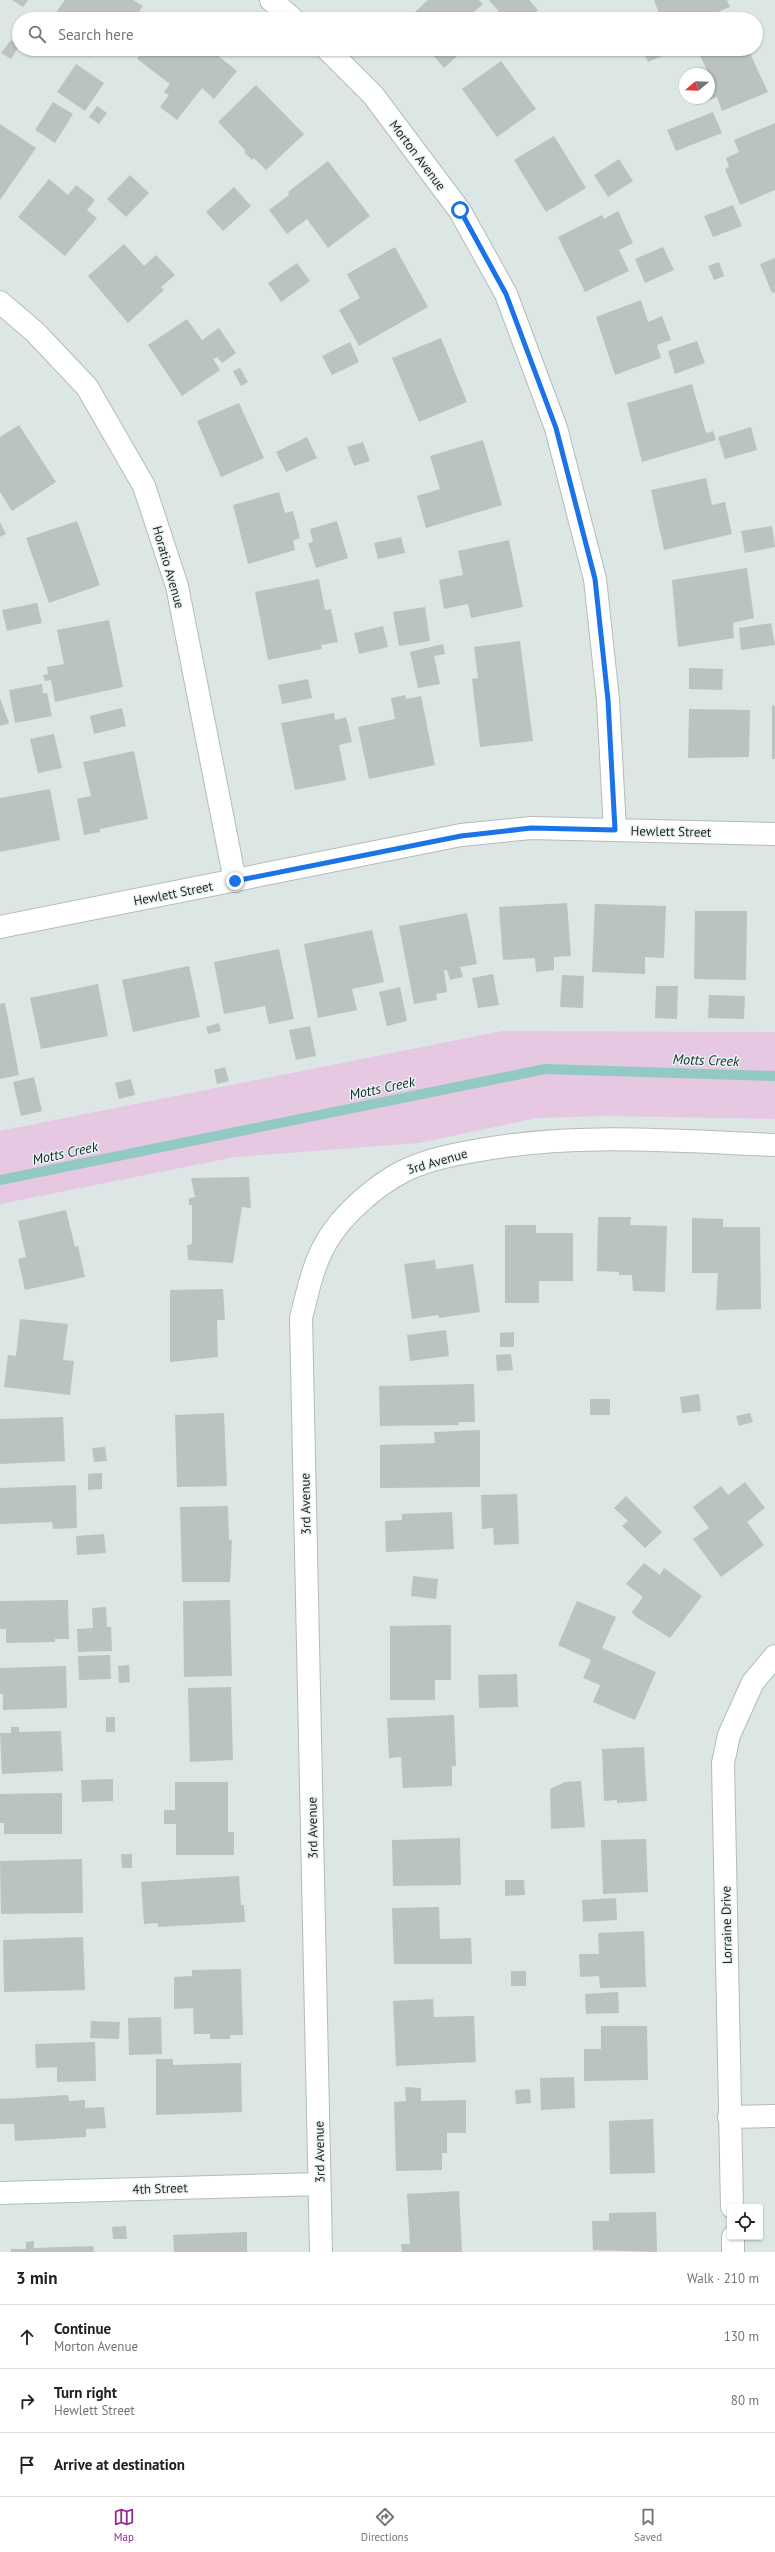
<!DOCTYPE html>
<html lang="en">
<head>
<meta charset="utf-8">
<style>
	body { margin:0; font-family:"PT Sans",sans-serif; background:#f2f2f2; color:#202124 }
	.controls { position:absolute; right:12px; bottom:12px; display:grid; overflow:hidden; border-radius:4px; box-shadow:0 1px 3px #0004 }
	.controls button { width:36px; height:36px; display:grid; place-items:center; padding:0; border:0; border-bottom:1px solid #e0e0e0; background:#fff; color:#202124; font:20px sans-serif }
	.compass { position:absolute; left:679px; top:68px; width:36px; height:36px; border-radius:50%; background:#fff; box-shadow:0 1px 3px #0004; rotate:251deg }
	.stop { position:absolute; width:12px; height:12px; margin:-9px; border:3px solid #1a73e8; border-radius:50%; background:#fff }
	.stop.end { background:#1a73e8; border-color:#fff; box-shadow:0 1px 4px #0008 }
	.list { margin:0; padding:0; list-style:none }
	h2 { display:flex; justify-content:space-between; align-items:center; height:52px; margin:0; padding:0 16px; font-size:17px }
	h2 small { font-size:13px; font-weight:400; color:#757577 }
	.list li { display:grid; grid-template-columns:26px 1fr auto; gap:12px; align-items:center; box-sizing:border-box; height:64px; padding:0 16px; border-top:1px solid #e0e0e0 }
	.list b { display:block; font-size:15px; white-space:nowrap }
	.list p { margin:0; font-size:13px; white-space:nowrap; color:#757577 }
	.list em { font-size:13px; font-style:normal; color:#757577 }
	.icon { flex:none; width:22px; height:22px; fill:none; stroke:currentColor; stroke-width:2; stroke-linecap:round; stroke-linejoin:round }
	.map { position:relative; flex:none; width:775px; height:2252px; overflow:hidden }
	.search { position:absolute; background:#fff; box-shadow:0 1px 3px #0004; left:12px; right:12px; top:12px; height:44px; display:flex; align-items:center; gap:10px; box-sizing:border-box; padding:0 14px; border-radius:22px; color:#757577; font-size:15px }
	.sheet { height:244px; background:#fff }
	nav { display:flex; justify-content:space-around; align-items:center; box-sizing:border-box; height:56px; border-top:1px solid #e0e0e0; background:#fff; font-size:11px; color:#757577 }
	nav a { display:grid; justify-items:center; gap:2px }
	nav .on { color:#932c90 }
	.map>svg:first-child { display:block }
	.green { fill:#e6c8e3 }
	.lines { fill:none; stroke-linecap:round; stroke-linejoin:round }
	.stream { stroke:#92c9c3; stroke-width:10 }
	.building { fill:#bac3c2 }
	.minor-casing { stroke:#b3bcbb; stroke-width:24 }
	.minor { stroke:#fff; stroke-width:22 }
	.route { stroke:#1a73e8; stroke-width:5 }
	.labels { text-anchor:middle; stroke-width:3; stroke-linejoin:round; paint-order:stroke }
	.street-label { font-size:13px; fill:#1f2222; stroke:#e9f3f2 }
	.water-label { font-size:14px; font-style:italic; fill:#13302d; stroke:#e9f3f2 }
</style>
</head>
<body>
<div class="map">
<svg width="775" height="2252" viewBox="0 0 775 2252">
	<rect width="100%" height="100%" fill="#dce6e4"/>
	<path class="green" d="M502 1031 775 1032V1119L607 1116 537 1118 419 1143 235 1157 0 1204V1131Z"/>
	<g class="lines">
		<path class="stream" d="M0 1180 545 1069 775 1076"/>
	</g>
	<path class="building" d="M12 0H28L23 7Z
		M65 0H133L143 6 134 19H69L57 11Z
		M428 0H479L483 4 466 19H407Z
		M489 0H529L538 10 527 19H501L497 14 499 12Z
		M654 0H727L730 7 701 19H661Z
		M11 40 19 46 11 59 1 53Z
		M78 49H95L89 57Z
		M145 49H210L237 71 214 99 202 88 177 120 160 107 169 95 164 92 170 84 137 59Z
		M428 49H465L444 68Z
		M642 49H679L648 62Z
		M711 49H748L768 92 722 111 717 97 697 105 694 98H709V74L699 54Z
		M501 61 536 109 497 137 462 89Z
		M76 64 104 83 85 111 57 92Z
		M256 85 304 134 266 170 254 158 252 160 244 152 246 151 218 122Z
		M53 102 73 114 55 143 35 130Z
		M97 106 107 113 99 124 89 117Z
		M713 112 722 133 676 151 667 130Z
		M775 123V190L740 205 725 169 729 167 726 158 739 152 734 140Z
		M0 124 36 148 0 200Z
		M554 136 586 188 546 212 514 160Z
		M619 159 633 181 608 197 594 175Z
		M328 161 370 216 328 248 307 219 287 234 269 210 289 195 288 192Z
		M130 175 149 193 126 217 107 199Z
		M49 179 68 195 76 185 95 200 87 210 97 218 65 256 18 217Z
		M234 187 251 206 223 231 206 212Z
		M733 205 742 226 713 237 704 216Z
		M618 211 633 243 619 250 629 271 585 292 558 237 602 215 604 219Z
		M124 244 144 266 156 255 175 275 161 287 164 290 128 323 88 276Z
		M395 247 428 307 359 346 339 310 360 298 347 274Z
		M663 247 674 270 645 283 635 259Z
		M775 258V292L772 293 760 264Z
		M719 262 724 276 714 280 708 266Z
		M297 263 310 281 281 302 268 283Z
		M641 300 648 322 662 316 671 340 657 345 661 358 615 375 596 317Z
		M187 319 202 340 219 328 236 353 222 363 217 357 213 359 220 370 182 396 148 345Z
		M441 338 467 402 419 422 392 358Z
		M697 341 705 363 675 374 668 351Z
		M350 342 359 362 332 375 322 356Z
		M240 368 248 382 241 386 233 371Z
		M692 384 706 433 713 431 716 440 642 462 627 403Z
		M239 403 264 458 221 477 197 421Z
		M19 425 56 482 12 511 0 492V437Z
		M751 427 757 450 725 459 718 437Z
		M307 437 317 458 286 472 276 452Z
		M483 440 502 505 426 528 417 496 440 489 430 456Z
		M363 442 370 461 354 466 347 447Z
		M706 478 712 505 725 502 732 534 664 550 651 490Z
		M279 492 285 513 293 511 300 538 293 541 295 550 248 564 233 505Z
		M77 521 100 585 49 603 26 538Z
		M337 521 348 558 316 568 308 543 313 542 310 529Z
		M0 522 6 534 0 537Z
		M772 526 775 547 745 553 741 531Z
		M401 537 405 553 378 559 374 543Z
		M509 540 523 607 471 618 468 604 444 609 439 580 463 575 458 551Z
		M747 568 754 618 733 623 734 638 678 647 672 580Z
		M319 579 325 610 331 609 338 642 321 645 322 649 268 660 255 592Z
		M37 603 42 623 7 631 2 610Z
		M425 607 430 641 399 646 393 612Z
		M109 620 123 687 55 702 51 680 45 681 43 675 48 674 47 667 64 664 57 630Z
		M771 623 775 645 741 650 739 628Z
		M383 626 388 647 359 654 354 633Z
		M520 641 533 741 480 747 472 679 478 678 474 647Z
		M443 644 445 654 434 656 440 684 418 688 410 652Z
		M689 668 723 669 722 690 689 689Z
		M308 679 312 698 282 704 278 685Z
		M42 684 43 693H47L52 716 15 723 9 690Z
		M405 695 406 699 421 696 435 765 369 779 358 727 395 719 391 698Z
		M0 698 9 723 0 726Z
		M772 705 775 706V759H772Z
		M122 708 126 726 94 734 90 716Z
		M689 709 750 710 749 757 688 758Z
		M334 713 335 720 346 717 352 742 339 745 346 780 295 790 281 723Z
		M54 734 62 768 38 773 30 739Z
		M134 751 148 819 100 829V832L84 835 77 799 91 796 83 762Z
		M50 789 60 840 0 852V798Z
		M567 903 571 956 554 957V970L536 972 535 958 503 960 499 907Z
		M595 904 666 906 664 958 645 957V974L592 972Z
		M695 911H747L746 980 694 979Z
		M467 913 477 964 460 967 463 977 450 980 447 970H444L447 992 436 994 437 1000 414 1004 399 926Z
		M372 930 384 982 352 989 357 1010 318 1018 304 944Z
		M279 949 294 1019 269 1024 265 1006 224 1014 214 962Z
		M189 966 200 1017 133 1032 122 980Z
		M493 974 499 1005 478 1008 472 978Z
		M562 975 584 976 583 1008 560 1007Z
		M98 984 108 1036 41 1049 30 998Z
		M656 986H678L677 1019 655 1018Z
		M400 987 407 1021 387 1026 379 992Z
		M709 995 745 996 744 1019 708 1018Z
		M5 1003 19 1075 0 1079V1004Z
		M219 1023 221 1031 208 1034 206 1027Z
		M310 1026 316 1056 296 1060 289 1030Z
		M225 1067 229 1081 217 1084 214 1070Z
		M34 1077 42 1111 21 1116 13 1082Z
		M131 1079 135 1095 119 1099 115 1083Z
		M249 1177 251 1208 242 1207 233 1263 188 1260 187 1245 192 1244V1205H189V1198L195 1197 191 1178Z
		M66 1210 75 1247 78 1246 85 1277 25 1290 18 1259 26 1257 18 1221Z
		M598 1217H631L630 1225 667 1226 665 1292 633 1291 632 1275H619V1272L597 1271Z
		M692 1218 723 1219V1227H760L761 1309 716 1310 718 1273H692Z
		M505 1225H536V1233H573V1281H539V1303H505Z
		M435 1260 436 1269 473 1264 480 1312 439 1318 438 1315 412 1319 404 1264Z
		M223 1289 225 1320H217L218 1357 170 1362V1290Z
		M20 1319 68 1324 63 1360 74 1361 70 1395 4 1387 8 1355 16 1356Z
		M446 1330 449 1356 410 1361 407 1335Z
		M514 1332V1347H500V1333Z
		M511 1354 513 1370 497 1371 496 1355Z
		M474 1384 475 1422H458L459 1425 380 1426 379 1386Z
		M699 1394 701 1411 682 1413 680 1397Z
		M590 1399H610V1415H590Z
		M224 1413 227 1486 177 1487 175 1415Z
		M750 1413 753 1422 739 1426 736 1416Z
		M63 1417 65 1461 0 1464V1419Z
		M480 1430V1487L380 1488V1445L435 1443 434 1432Z
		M105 1447 107 1461 94 1462 92 1448Z
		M102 1473V1489L88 1490V1474Z
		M745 1482 765 1508 747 1522 764 1545 721 1577 693 1539 709 1528 693 1507 721 1486 728 1495Z
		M76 1485 77 1528 53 1529 52 1522 0 1524V1488Z
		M517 1494 519 1544 494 1545 493 1528 482 1529 481 1495Z
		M626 1496 662 1532 645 1548 622 1526 628 1521 614 1508Z
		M228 1506 229 1540H232L230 1582H182L180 1507Z
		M452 1512 454 1549 386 1552 385 1521 402 1520V1514Z
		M104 1534 106 1553 77 1555 76 1536Z
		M644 1563 660 1575 664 1568 702 1596 670 1638 636 1617 632 1612 643 1597 626 1584Z
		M413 1576 438 1579 436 1599 411 1596Z
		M68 1600 69 1639H55V1642L6 1643V1629H0V1601Z
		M230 1600 232 1676 184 1677 183 1601Z
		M577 1601 616 1617 602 1648 656 1672 635 1720 593 1702 600 1685 583 1678 591 1660 558 1645Z
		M106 1607 107 1627H111L112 1651 78 1652 77 1629 93 1628 92 1608Z
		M451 1625V1680H435V1700H390V1626Z
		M110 1655 111 1679 79 1680 78 1656Z
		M129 1665 130 1682 119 1683 118 1666Z
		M66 1666 67 1708 3 1710V1694H0V1668Z
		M517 1674 518 1707 479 1708 478 1675Z
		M231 1687 233 1760 190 1762 188 1688Z
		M454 1715 456 1766H452V1786L403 1788 401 1757 389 1758 387 1718Z
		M106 1717H115V1732H106Z
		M11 1727H19V1732L61 1731 63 1771 2 1774 0 1733H11Z
		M644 1747 647 1801 617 1803V1800L604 1801 602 1749Z
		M113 1779V1801L82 1802 81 1780Z
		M581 1781 585 1827 551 1829 550 1789 565 1782Z
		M175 1782H228V1832H234V1855H176V1824H164V1810H175Z
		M62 1793V1834H4V1823H0V1794Z
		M460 1838 461 1885 393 1886 392 1840Z
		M646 1839 648 1892 603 1894 601 1840Z
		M121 1854H132V1868H122Z
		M82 1859 83 1913 1 1914 0 1861Z
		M239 1876 241 1905H244L245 1922 158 1927V1923L144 1924 141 1882Z
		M505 1880H524L525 1895 505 1896Z
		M616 1898 617 1920 583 1922 582 1900Z
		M439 1907 440 1939 471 1938 472 1964H394L392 1908Z
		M644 1931 646 1987 600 1988 599 1976 580 1977 579 1954H599L598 1933Z
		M83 1937 85 1990 4 1992 3 1940Z
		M241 1969 243 2035H230V2039H210V2034H194L193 2008 174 2009V1977L192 1976V1970Z
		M511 1971H526V1986H511Z
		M618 1992 619 2013 586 2014 585 1994Z
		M433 1999 434 2017 474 2016 476 2062 396 2066 393 2001Z
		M161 2017 162 2054 129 2055 128 2018Z
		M91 2021 120 2022 119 2039 90 2038Z
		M601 2026H647L648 2080 584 2081V2049H601Z
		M95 2042 96 2081 57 2082V2067L36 2068 35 2044Z
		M156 2059H173V2065L241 2063 242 2112 156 2115Z
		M574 2077 575 2108 541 2110 540 2078Z
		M405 2087 421 2088V2101L466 2100V2133H447V2153H442V2170L396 2171 394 2102 406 2101Z
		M530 2089 531 2103 516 2104 515 2090Z
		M68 2095 69 2101 85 2100V2108L104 2107 106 2128 86 2129V2137L15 2141 14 2124H0V2099Z
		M653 2119 655 2173 610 2174 609 2121Z
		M459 2191 462 2252H402L401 2244H410L407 2194Z
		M656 2212 657 2252 593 2250 592 2221H609V2213Z
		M126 2226 127 2239H113L112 2227Z
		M247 2232V2252H174L173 2235Z
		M34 2241V2248L93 2246 94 2252H11V2249H26V2242Z"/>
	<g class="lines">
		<defs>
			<path id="minor" d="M271 0 293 19
				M327 49 373 95 460 211 506 294 556 428 595 579 608 700 615 830
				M0 302 35 332 87 387 144 486 177 586 235 881
				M0 927 461 835 531 828 775 834
				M729 2117 775 2116
				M0 2193 319 2184
				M732 2207 723 1763 729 1735 753 1682 775 1656
				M733 2237V2252
				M321 2252 301 1318C308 1291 313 1264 327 1241 342 1215 375 1186 402 1172 423 1161 450 1155 474 1151 573 1132 675 1141 775 1145"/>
		</defs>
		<use href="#minor" class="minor-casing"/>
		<use href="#minor" class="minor"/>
	</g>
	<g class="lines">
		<path class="route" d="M235 881 461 836 531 828 615 830 608 700 595 579 556 428 506 294 460 210"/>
	</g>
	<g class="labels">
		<g class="street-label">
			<text transform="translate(418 155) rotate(53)" y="5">Morton Avenue</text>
			<text transform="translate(169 567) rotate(74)" y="5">Horatio Avenue</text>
			<text transform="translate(671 831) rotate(1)" y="5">Hewlett Street</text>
			<text transform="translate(173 893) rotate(-11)" y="5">Hewlett Street</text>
			<text transform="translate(437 1161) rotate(-16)" y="5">3rd Avenue</text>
			<text transform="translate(305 1504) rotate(-91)" y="5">3rd Avenue</text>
			<text transform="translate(312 1828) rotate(-91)" y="5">3rd Avenue</text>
			<text transform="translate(726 1925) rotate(-91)" y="5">Lorraine Drive</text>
			<text transform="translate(319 2152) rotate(-91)" y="5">3rd Avenue</text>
			<text transform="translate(160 2188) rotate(-2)" y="5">4th Street</text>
		</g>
		<g class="water-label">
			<text transform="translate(706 1060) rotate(2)" y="5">Motts Creek</text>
			<text transform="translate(382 1088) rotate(-12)" y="5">Motts Creek</text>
			<text transform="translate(65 1153) rotate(-12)" y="5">Motts Creek</text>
		</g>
	</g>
</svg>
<div class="controls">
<button><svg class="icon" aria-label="locate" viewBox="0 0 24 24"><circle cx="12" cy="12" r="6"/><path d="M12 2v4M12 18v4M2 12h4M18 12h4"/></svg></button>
</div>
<svg class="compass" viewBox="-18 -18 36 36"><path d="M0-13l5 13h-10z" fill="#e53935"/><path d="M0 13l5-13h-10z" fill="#757577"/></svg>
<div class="stop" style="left:460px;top:210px"></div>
<div class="stop end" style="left:235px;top:881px"></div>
<div class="search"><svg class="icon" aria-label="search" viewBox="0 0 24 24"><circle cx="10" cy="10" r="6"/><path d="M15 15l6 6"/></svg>Search here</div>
</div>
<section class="sheet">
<h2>3 min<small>Walk · 210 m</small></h2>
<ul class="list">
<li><svg class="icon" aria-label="ahead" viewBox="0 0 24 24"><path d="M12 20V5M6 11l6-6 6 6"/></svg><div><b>Continue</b><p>Morton Avenue</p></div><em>130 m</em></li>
<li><svg class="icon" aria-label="right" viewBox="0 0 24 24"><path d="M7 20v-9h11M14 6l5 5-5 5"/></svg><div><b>Turn right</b><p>Hewlett Street</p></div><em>80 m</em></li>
<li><svg class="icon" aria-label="arrive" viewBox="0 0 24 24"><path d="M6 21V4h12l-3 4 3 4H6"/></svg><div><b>Arrive at destination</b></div></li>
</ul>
</section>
<nav>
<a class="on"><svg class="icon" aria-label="map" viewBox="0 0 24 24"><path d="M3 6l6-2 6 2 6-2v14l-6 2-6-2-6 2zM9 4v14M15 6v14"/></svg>Map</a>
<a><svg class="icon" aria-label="directions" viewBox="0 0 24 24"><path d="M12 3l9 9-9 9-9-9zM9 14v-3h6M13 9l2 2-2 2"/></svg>Directions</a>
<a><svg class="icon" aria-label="saved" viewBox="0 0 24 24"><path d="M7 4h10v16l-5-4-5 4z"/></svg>Saved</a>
</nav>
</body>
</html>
